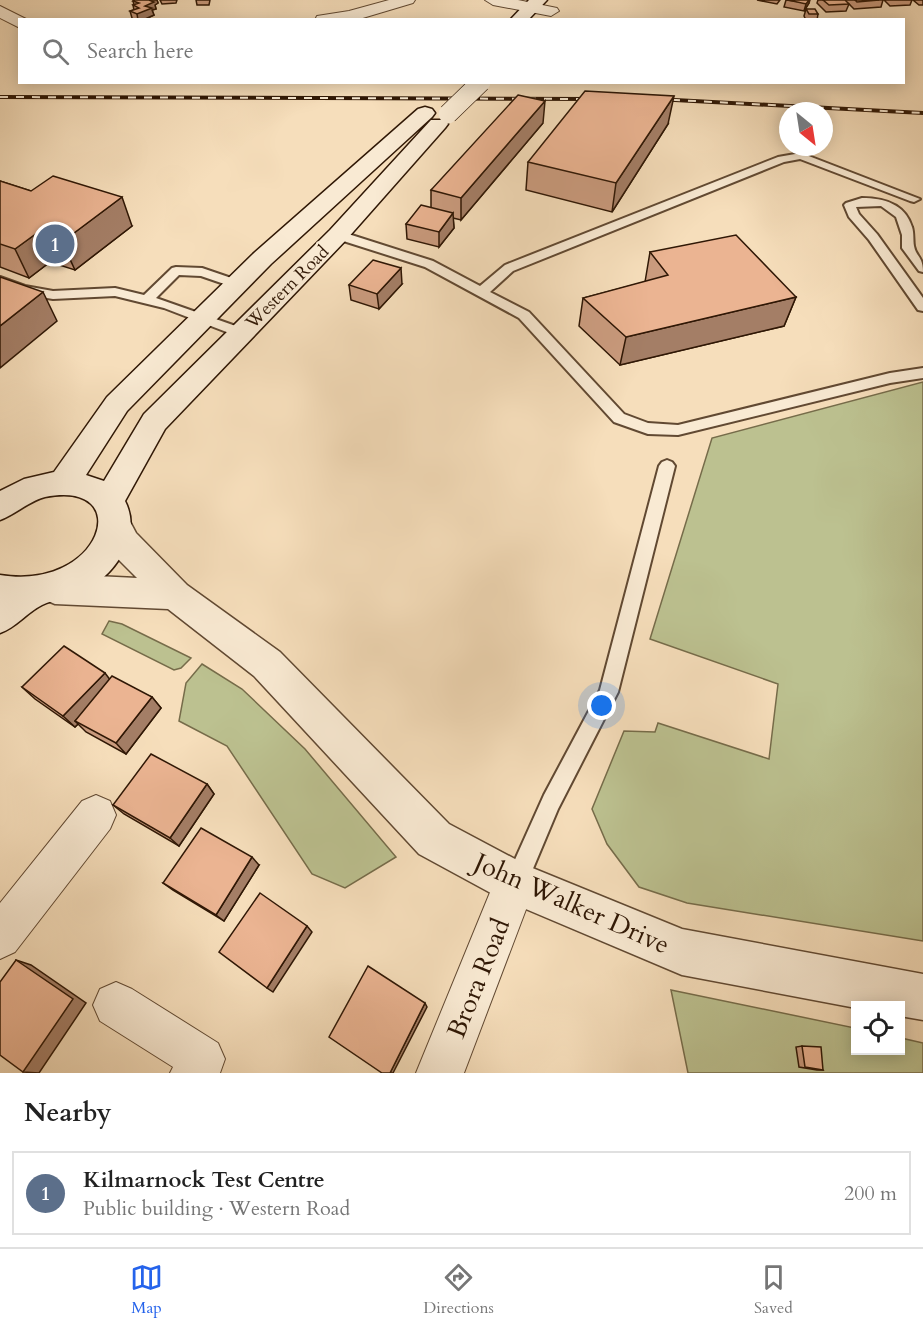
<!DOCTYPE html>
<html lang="en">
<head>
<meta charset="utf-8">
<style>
	body { margin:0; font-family:Cardo,serif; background:#f6f6f6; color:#222 }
	.controls { position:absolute; right:18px; bottom:18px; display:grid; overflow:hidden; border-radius:0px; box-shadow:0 3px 15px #0003 }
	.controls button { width:54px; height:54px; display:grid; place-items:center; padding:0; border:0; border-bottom:2px solid #e0e0e0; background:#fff; color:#222; font:30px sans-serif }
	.compass { position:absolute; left:779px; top:102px; width:54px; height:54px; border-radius:50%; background:#fff; box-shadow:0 3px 15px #0003; rotate:150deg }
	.you { position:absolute; left:602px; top:706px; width:21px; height:21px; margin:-15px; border:4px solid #fff; border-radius:50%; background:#1a73e8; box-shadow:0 0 0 9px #1a73e833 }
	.badge { display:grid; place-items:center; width:39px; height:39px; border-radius:50%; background:#2563eb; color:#fff; font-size:20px; font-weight:700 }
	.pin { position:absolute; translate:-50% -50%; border:3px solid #fff; box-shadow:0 2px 6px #0006 }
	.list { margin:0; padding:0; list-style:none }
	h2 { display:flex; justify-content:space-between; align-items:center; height:78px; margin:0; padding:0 24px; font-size:26px }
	h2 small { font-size:20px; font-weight:400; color:#767676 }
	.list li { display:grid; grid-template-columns:39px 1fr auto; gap:18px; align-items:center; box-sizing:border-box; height:84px; margin:0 12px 12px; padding:0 12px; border:2px solid #e0e0e0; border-radius:0px }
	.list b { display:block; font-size:22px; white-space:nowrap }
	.list p { margin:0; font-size:20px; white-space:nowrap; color:#767676 }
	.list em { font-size:20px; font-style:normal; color:#767676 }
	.icon { flex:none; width:33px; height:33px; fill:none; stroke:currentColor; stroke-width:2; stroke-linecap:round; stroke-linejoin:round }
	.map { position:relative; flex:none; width:923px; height:1073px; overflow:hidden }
	.search { position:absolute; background:#fff; box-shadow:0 3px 15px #0003; left:18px; right:18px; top:18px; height:66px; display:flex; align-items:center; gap:15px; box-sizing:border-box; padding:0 21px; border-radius:0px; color:#767676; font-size:22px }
	.sheet { height:174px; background:#fff }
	nav { display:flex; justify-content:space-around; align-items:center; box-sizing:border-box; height:84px; border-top:2px solid #e0e0e0; background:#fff; font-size:16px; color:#767676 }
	nav a { display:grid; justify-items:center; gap:3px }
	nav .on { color:#2563eb }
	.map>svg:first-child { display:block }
	.green { fill:#bcc190; stroke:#766c4a; stroke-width:1.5 }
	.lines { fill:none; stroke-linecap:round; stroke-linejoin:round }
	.service-casing { stroke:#614932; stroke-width:4 }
	.minor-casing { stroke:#614932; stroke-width:2 }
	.tertiary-casing { stroke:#614932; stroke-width:3 }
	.secondary-casing { stroke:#2f1705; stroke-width:3 }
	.service { fill:#f9ead3; fill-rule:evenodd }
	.minor { fill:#f9ead3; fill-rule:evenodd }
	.tertiary { fill:#f9ead3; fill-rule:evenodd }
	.secondary { fill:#f9ead3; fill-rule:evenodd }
	.rail-casing { stroke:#2f1705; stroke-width:4 }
	.rail { stroke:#f9ead3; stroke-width:2; stroke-dasharray:8; stroke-linecap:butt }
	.secondary-bridge-casing { stroke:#2f1705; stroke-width:20; stroke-linecap:butt }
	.secondary-bridge { stroke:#f9ead3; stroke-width:19 }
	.wall { fill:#ca9b7e; stroke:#2f1705; stroke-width:1.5 }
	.shaded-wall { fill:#a47e66; stroke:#2f1705; stroke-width:1.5 }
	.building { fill:#ebb492; stroke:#2f1705; stroke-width:1.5 }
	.labels { text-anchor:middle; stroke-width:4.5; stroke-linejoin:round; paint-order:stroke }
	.far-street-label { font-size:18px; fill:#2f1705; stroke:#f9ead3 }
	.near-street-label { font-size:26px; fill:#2f1705; stroke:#f9ead3 }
</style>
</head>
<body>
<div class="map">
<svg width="923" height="1073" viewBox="0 0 923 1073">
	<rect width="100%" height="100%" fill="#f6debb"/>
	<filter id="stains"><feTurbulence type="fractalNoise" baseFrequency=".00333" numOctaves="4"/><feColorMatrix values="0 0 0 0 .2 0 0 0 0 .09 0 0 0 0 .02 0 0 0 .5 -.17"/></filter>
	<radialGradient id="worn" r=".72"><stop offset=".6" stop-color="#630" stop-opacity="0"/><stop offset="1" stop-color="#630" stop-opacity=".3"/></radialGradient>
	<path class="green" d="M923 382V941L687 903 639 887 607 844 592 809 624 731 655 732 658 723 769 759 778 684 650 639 712 438Z
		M109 621 122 624 191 658 181 668 174 670 102 634Z
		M202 664 242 689 305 749 396 857 345 888 312 874 227 746 179 721 186 683Z
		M671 990 855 1028 856 1050H900L901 1038 923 1043V1073H688Z"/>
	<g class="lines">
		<defs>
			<path id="service" d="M801 153 920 199 914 202 910 201 800 159 784 162 513 271 490 292 529 312 624 414 648 423 678 425 890 373 923 368V378L890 383 678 435 648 434 614 422 519 318 425 267 334 238 332 235 334 232H342L433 261 480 286 505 265 778 157Z
				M862 198C884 198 905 204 912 227 914 233 913 240 914 246 916 257 923 256 923 272L919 271 902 248V235L896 217 881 206 856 207 859 214 877 234 923 298V311L918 310 869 240 849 217 844 205 846 203Z
				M176 267 202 268 240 281 242 284 236 288 201 276 179 275 156 298 247 330 249 333 247 336H237L164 308 115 296 53 299 22 294 0 286V277L25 286 53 291 115 288 144 295 172 268Z
				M667 460 672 462 675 466 618 692 558 809 524 890 516 893 508 890 505 882 544 795 600 690 659 466 662 462Z"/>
			<path id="minor" d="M389 0H415L413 3 356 20H315L317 16 349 11Z
				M485 0H518L557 8 559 11 551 16 493 5Z
				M0 6 26 19 20 20V28L0 18Z
				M96 795 110 801 116 815 110 829 15 952 0 959V903L82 801Z
				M515 862 530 868 536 883 464 1073H416L500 868Z
				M116 982 132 989 218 1043 225 1059 220 1073H170L173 1067 100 1021 93 1005 100 989Z"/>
			<path id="tertiary" d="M115 512 127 516 136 533 187 585 280 652 449 824 530 867 682 929 923 974V1020L900 1016V1006H856V1008L682 975 500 898 419 854 254 676 168 609 55 604 43 599 38 589 43 579 55 574 137 578 112 553 99 525 103 516Z"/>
			<path id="secondary" d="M529 0H547L528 20H510Z
				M425 107 432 109 435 113 432 117 271 264 127 411 86 475 104 481 144 414 330 230 431 120H445L448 124 445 128 346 240 165 429 125 501C143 536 114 577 82 592 69 597 54 599 42 605 26 613 17 627 0 633V575C102 592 137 479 45 497 29 501 16 514 0 520V491L24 479 54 472 107 397 253 254 418 109Z"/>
		</defs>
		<use href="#service" class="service-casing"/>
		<use href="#minor" class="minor-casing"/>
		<use href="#tertiary" class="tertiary-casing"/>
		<use href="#secondary" class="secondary-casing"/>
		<use href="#service" class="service"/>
		<use href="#minor" class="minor"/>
		<use href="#tertiary" class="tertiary"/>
		<use href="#secondary" class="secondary"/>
		<defs>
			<path id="rail" d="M0 97 596 99
				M656 99 923 113"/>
		</defs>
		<use href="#rail" class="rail-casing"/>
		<use href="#rail" class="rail"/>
		<defs>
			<path id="secondary-bridge" d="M448 114 481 82"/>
		</defs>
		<use href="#secondary-bridge" class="secondary-bridge-casing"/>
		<use href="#secondary-bridge" class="secondary-bridge"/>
	</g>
	<path class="wall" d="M135 0H157L158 3 155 5 156 9 152 10 154 15 143 20H135L132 18 130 11 134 10 133 5H134L133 1Z
		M160 0H177L176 3 162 4Z
		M196 0H210L209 5H197Z
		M757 0H780L777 4Z
		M786 0 809 3 804 11 784 7Z
		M818 0H883L881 7 854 9 848 3 849 4 846 11 826 12 817 3Z
		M884 0H912L910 5 890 6Z
		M913 0H923V5H919Z
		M806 9 818 14 817 20H806L804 16Z
		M543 123 461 220 453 218 454 228 439 247 407 239 406 224 431 208V190Z
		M668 124 612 212 526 190 528 162Z
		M0 181 31 191 132 226 75 270 50 262 29 278 0 267Z
		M650 252 796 297 784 326 620 365 579 326 583 298 645 282Z
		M402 284 379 309 351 300 349 285Z
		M110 680 152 697 161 708 126 754 86 732 78 724 75 727 35 699 22 687Z
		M207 784 214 794 179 846 124 814 113 805Z
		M259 865 224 921 173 890 163 883Z
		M802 1046 823 1070H817L799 1067 796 1047Z"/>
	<path class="shaded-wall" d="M148 0H157L158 3 155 5 156 9 152 10 154 15 143 20H138L137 14 145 6Z
		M809 0H810L809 3 804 11 806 4Z
		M674 96 668 124 612 212 616 183Z
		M545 101 543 123 461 220V198Z
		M122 197 132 226 75 270 62 242Z
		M453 213 454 228 439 247V232Z
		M37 233 50 262 29 278 15 249Z
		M401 268 402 284 379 309 377 294Z
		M43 292 57 321 0 368V326Z
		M796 297 784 326 620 365 626 337Z
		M105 673 114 685 75 721 78 724 75 727 63 716Z
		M152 697 161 708 126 754 116 743Z
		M207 784 214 794 179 846 170 838Z
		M252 857 259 865 224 921 216 915Z
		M307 926 312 932 273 992 267 988Z
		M16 960 31 965 86 1003 39 1073 23 1072Z
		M425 1003 427 1007 393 1073H390Z"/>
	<path class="building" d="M135 0H149L154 2 145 6 152 8 137 14 130 11 139 8 133 5 139 3 133 1Z
		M788 0H809L806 4Z
		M823 0H845L849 4 829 5Z
		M855 0H879L857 2Z
		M806 9H815L818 14H809Z
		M585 91 674 96 616 183 528 162Z
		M518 95 545 101 461 198 431 190Z
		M53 176 122 197 62 242 37 233 15 249 0 244V181L31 191Z
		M421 205 453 213 439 232 406 224Z
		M736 235 796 297 626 337 583 298 668 275 650 252Z
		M373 260 401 268 377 294 349 285Z
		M0 277 43 292 0 326Z
		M64 646 105 673 63 716 22 687Z
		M112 676 152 697 116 743 75 721Z
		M151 754 207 784 170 838 113 805Z
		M201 828 252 857 216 915 163 883Z
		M260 893 307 926 267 988 219 952Z
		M16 960 73 999 23 1072 0 1055V982Z
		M368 966 425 1003 390 1073H382L329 1037Z
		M802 1046 821 1047 823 1070 805 1067Z"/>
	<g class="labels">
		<g class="far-street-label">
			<text transform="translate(287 287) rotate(-45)" y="6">Western Road</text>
		</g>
		<g class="near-street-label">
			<text transform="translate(572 903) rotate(24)" y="9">John Walker Drive</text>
			<text transform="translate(478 978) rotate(-68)" y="9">Brora Road</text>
		</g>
	</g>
	<rect width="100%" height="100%" filter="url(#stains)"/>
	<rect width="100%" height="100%" fill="url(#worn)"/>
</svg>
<div class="controls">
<button><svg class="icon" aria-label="locate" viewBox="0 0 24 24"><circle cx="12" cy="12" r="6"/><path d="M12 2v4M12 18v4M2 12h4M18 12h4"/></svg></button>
</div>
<svg class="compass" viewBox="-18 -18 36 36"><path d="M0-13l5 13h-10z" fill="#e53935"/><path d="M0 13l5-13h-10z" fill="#767676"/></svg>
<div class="you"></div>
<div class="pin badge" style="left:55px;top:244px;background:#5c6f8a">1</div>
<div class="search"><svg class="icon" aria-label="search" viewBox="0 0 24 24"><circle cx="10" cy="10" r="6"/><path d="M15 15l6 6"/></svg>Search here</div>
</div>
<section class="sheet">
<h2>Nearby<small></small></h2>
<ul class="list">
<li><span class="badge" style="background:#5c6f8a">1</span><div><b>Kilmarnock Test Centre</b><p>Public building · Western Road</p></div><em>200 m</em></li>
</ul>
</section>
<nav>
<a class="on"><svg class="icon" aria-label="map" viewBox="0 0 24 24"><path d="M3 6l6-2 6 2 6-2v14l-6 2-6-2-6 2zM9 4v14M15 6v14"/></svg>Map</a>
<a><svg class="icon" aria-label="directions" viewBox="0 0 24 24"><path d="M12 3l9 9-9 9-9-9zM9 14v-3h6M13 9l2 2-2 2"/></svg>Directions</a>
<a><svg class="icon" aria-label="saved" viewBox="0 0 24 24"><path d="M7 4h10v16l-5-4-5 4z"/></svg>Saved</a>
</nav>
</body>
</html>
